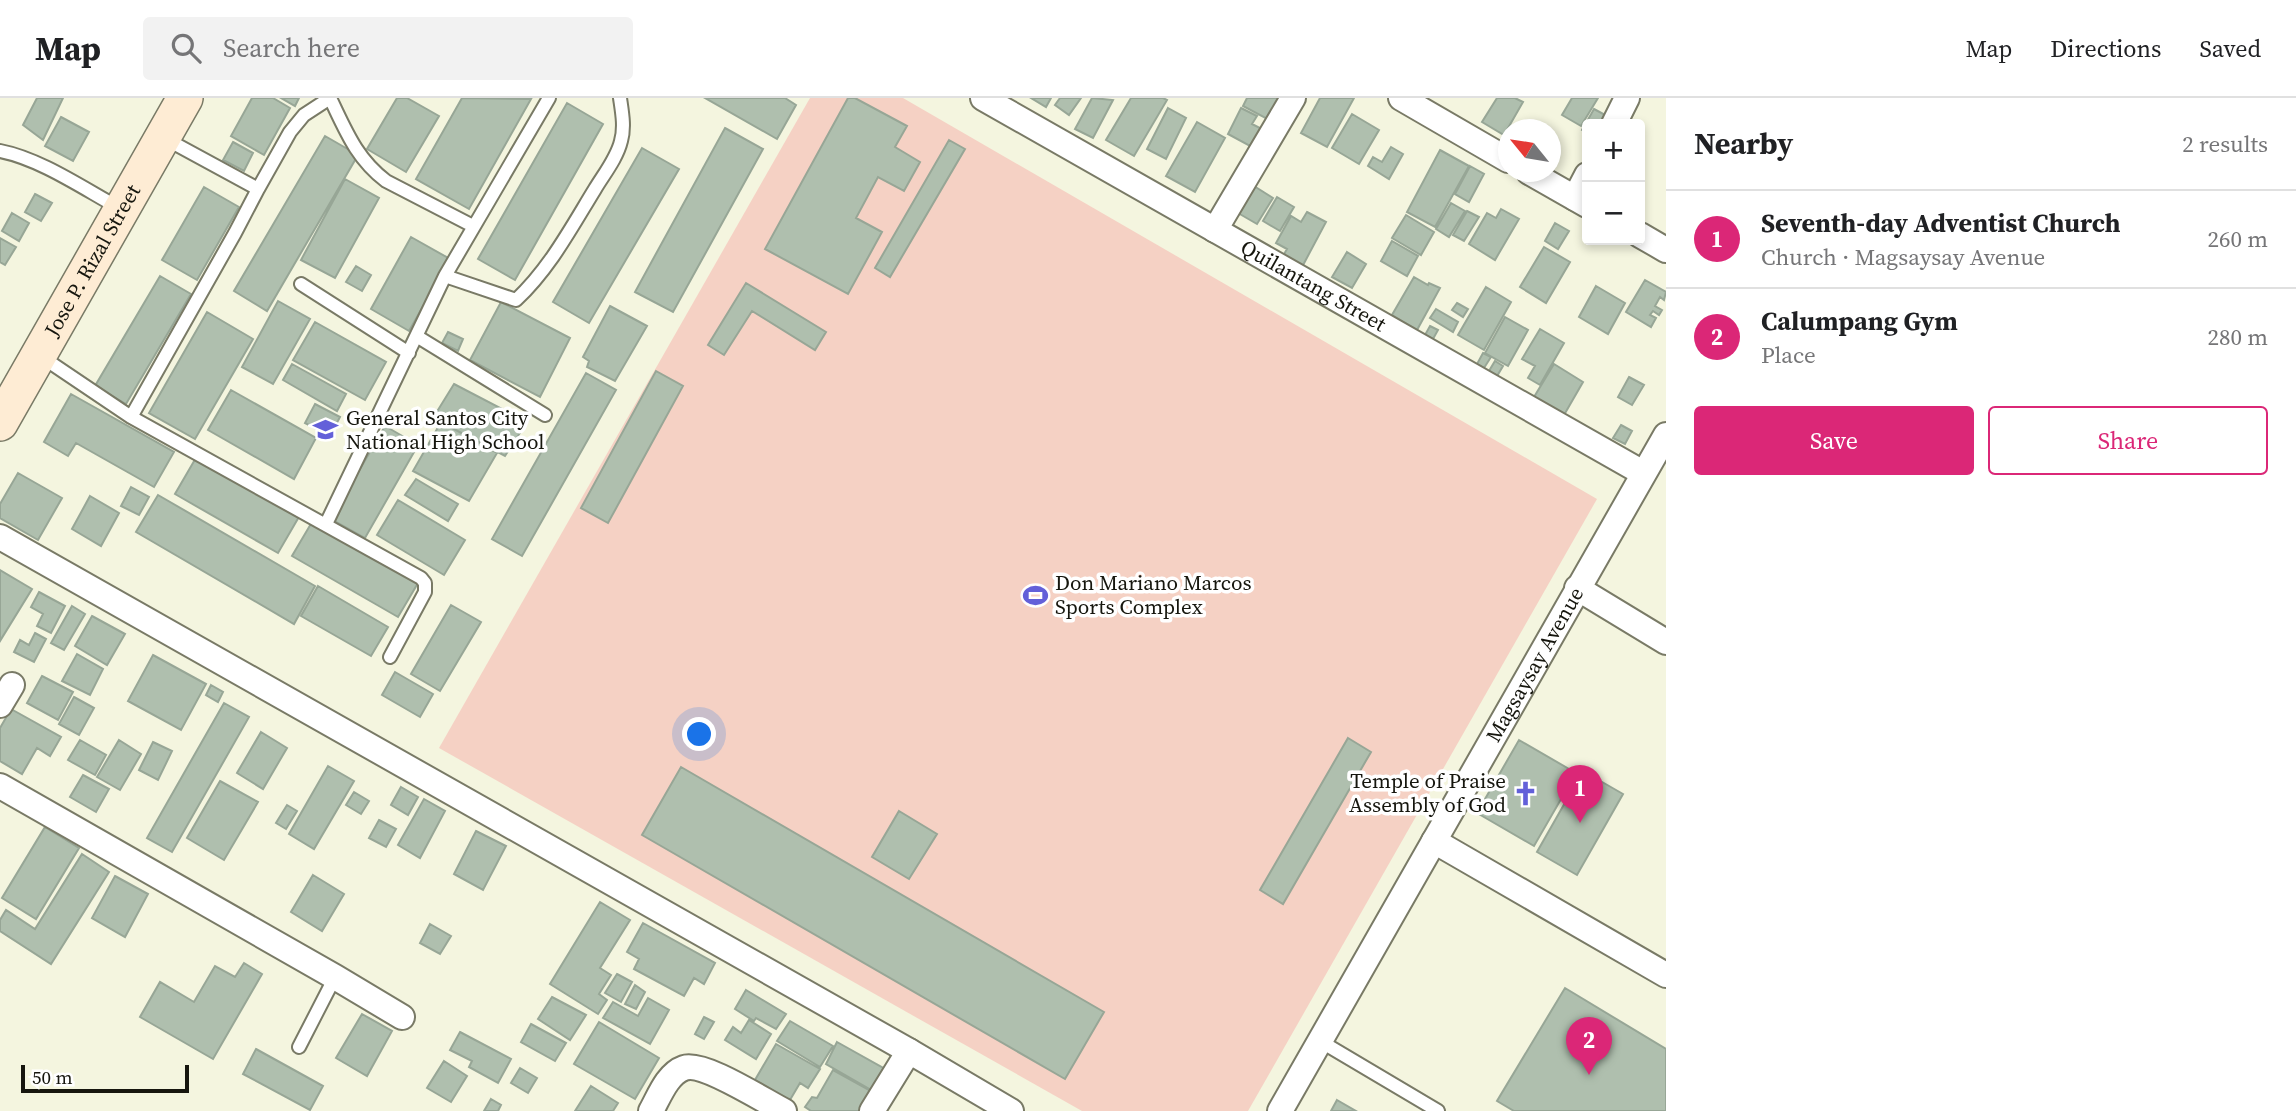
<!DOCTYPE html>
<html lang="en">
<head>
<meta charset="utf-8">
<style>
	body { margin:0; font-family:"Source Serif 4",serif; background:#f2f2f2; color:#202124 }
	.controls { position:absolute; right:21px; top:21px; display:grid; overflow:hidden; border-radius:7px; box-shadow:0 4px 10px #0003 }
	.controls button { width:63px; height:63px; display:grid; place-items:center; padding:0; border:0; border-bottom:2px solid #e0e0e0; background:#fff; color:#202124; font:35px sans-serif }
	.compass { position:absolute; left:1498px; top:21px; width:63px; height:63px; border-radius:50%; background:#fff; box-shadow:0 4px 10px #0003; rotate:300deg }
	.scale { position:absolute; left:21px; bottom:18px; width:168px; box-sizing:border-box; padding-left:7px; border:4px solid #16160e; border-top:0; font-size:19px; line-height:24px; white-space:nowrap; color:#16160e; -webkit-text-stroke:5px #fff; paint-order:stroke }
	.you { position:absolute; left:700px; top:637px; width:24px; height:24px; margin:-18px; border:5px solid #fff; border-radius:50%; background:#1a73e8; box-shadow:0 0 0 10px #1a73e833 }
	.badge { display:grid; place-items:center; width:46px; height:46px; border-radius:50%; background:#db2777; color:#fff; font-size:23px; font-weight:700 }
	.pin { position:absolute; translate:-50% -58px; filter:drop-shadow(0 2px 4px #0008) }
	.pin::after { content:''; position:absolute; top:37px; width:24px; height:21px; background:inherit; clip-path:polygon(0 0,100% 0,50% 100%) }
	.list { margin:0; padding:0; list-style:none }
	h2 { display:flex; justify-content:space-between; align-items:center; height:91px; margin:0; padding:0 28px; font-size:30px }
	h2 small { font-size:23px; font-weight:400; color:#757577 }
	.list li { display:grid; grid-template-columns:46px 1fr auto; gap:21px; align-items:center; box-sizing:border-box; height:98px; padding:0 28px; border-top:2px solid #e0e0e0 }
	.list b { display:block; font-size:26px; white-space:nowrap }
	.list p { margin:0; font-size:23px; white-space:nowrap; color:#757577 }
	.list em { font-size:23px; font-style:normal; color:#757577 }
	.actions { display:flex; gap:14px; padding:21px 28px }
	.actions a { flex:1; padding:16px 0; border:2px solid #db2777; border-radius:7px; text-align:center; font-size:24px; color:#db2777 }
	.actions .main { background:#db2777; color:#fff }
	.icon { flex:none; width:38px; height:38px; fill:none; stroke:currentColor; stroke-width:2; stroke-linecap:round; stroke-linejoin:round }
	.map { position:relative; flex:none; width:1666px; height:1013px; overflow:hidden }
	header { display:flex; align-items:center; gap:42px; box-sizing:border-box; height:98px; padding:0 35px; background:#fff; border-bottom:2px solid #e0e0e0 }
	header strong { font-size:33px }
	nav { display:flex; gap:38px; margin-inline-start:auto; font-size:24px }
	.search { width:490px; height:63px; background:#f2f2f2; display:flex; align-items:center; gap:18px; box-sizing:border-box; padding:0 24px; border-radius:7px; color:#757577; font-size:26px }
	main { display:flex }
	aside { flex:1; background:#fff }
	.map>svg:first-child { display:block }
	.pitch { fill:#f5d1c4 }
	.building { fill:#afbfae; stroke:#97a696; stroke-width:2 }
	.lines { fill:none; stroke-linecap:round; stroke-linejoin:round }
	.lane-casing { stroke:#797a66; stroke-width:16 }
	.street-casing { stroke:#797a66; stroke-width:28 }
	.secondary-casing { stroke:#797a66; stroke-width:38 }
	.lane { stroke:#fff; stroke-width:12 }
	.street { stroke:#fff; stroke-width:24 }
	.secondary { stroke:#feecd4; stroke-width:35 }
	.labels { text-anchor:middle; stroke-width:7; stroke-linejoin:round; paint-order:stroke }
	.street-label { font-size:21px; fill:#16160e; stroke:#fff }
	.poi-label { font-size:21px; fill:#16160e; stroke:#fff; text-anchor:start }
</style>
</head>
<body>
<header>
<strong>Map</strong>
<div class="search"><svg class="icon" aria-label="search" viewBox="0 0 24 24"><circle cx="10" cy="10" r="6"/><path d="M15 15l6 6"/></svg>Search here</div>
<nav><a>Map</a><a>Directions</a><a>Saved</a></nav>
</header>
<main>
<div class="map">
<svg width="1666" height="1013" viewBox="0 0 1666 1013">
	<rect width="100%" height="100%" fill="#f4f5df"/>
	<path class="pitch" d="M810 0H903L1597 401 1248 1013H1082L439 650Z"/>
	<path class="building" d="M37 0H63L43 42 23 27Z
		M252 0H273L290 10 264 57 231 38Z
		M281 0H299L295 8Z
		M397 0H407L439 18 406 74 367 51Z
		M462 0 531 1 469 111 416 81Z
		M705 0H785L796 7 777 41Z
		M848 0H855L907 28 895 49 920 64 904 93 878 79 856 120 882 134 848 196 765 151Z
		M1031 0H1051L1046 9Z
		M1060 0H1081L1069 17 1055 7Z
		M1092 0 1113 2 1093 40 1075 31Z
		M1131 0H1163L1167 2 1134 58 1106 42Z
		M1247 0H1287L1273 24 1243 8Z
		M1320 0H1354L1327 49 1301 35Z
		M1497 0H1515L1523 4 1504 37 1482 24Z
		M1572 0H1598L1581 28 1562 17Z
		M567 5 603 26 515 182 478 161Z
		M1168 10 1186 20 1166 61 1147 51Z
		M1241 10 1257 18 1252 26 1262 31 1250 48 1228 36Z
		M1594 11 1607 18 1603 26H1587V35L1582 32Z
		M1352 16 1379 32 1359 66 1332 50Z
		M61 19 89 34 73 63 45 48Z
		M1197 24 1225 40 1195 94 1166 78Z
		M725 30 763 51 673 214 635 194Z
		M325 38 358 57 267 213 234 193Z
		M949 42 965 51 890 179 875 170Z
		M233 44 253 55 244 73 223 62Z
		M1391 49 1403 56 1389 81 1368 68 1373 59 1382 64Z
		M642 50 679 71 589 225 553 204Z
		M1440 52 1469 68 1435 129 1407 114Z
		M1470 68 1484 76 1469 104 1455 96Z
		M345 81 379 100 335 180 301 162Z
		M1254 88 1273 100 1257 126 1238 115Z
		M204 89 239 109 197 182 162 162Z
		M35 96 52 105 41 123 25 114Z
		M1277 99 1294 109 1280 133 1263 123Z
		M1451 105 1465 113 1449 139 1436 131Z
		M1501 111 1519 121 1495 162 1469 146 1487 115 1496 120Z
		M1467 113 1479 119 1464 143 1453 137Z
		M1307 114 1326 124 1302 169 1283 158 1287 151 1276 145 1291 118 1301 124Z
		M12 115 29 125 19 143 2 133Z
		M1406 117 1434 134 1421 157 1392 140Z
		M1555 125 1569 133 1558 151 1545 143Z
		M411 139 450 161 409 233 371 211Z
		M0 140 16 149 5 167 0 164Z
		M1392 143 1418 158 1407 178 1381 163Z
		M1544 149 1570 164 1546 205 1520 189Z
		M1347 154 1366 166 1352 190 1332 179Z
		M356 168 371 177 362 193 346 184Z
		M160 178 191 196 126 306 95 288Z
		M1414 179 1428 187 1429 185 1440 190 1417 232 1392 217Z
		M1645 182 1666 194 1664 202 1660 199 1655 208 1662 212 1659 217 1653 213 1650 217 1656 220 1651 229 1626 214Z
		M746 185 826 234 815 252 752 213 724 257 708 247Z
		M1596 188 1625 205 1608 236 1579 219Z
		M1486 189 1511 204 1484 252 1458 237Z
		M278 203 310 221 273 286 242 269Z
		M501 204 570 240 540 299 470 262Z
		M1457 205 1468 211 1463 219 1452 212Z
		M610 208 647 228 615 283 587 269 589 263 583 259Z
		M1436 211 1458 224 1453 234 1430 220Z
		M207 214 253 241 195 341 149 315Z
		M1505 219 1528 232 1508 268 1485 255Z
		M315 224 386 264 365 302 293 262Z
		M1430 228 1438 232 1433 241 1425 237Z
		M1540 231 1564 245 1540 287 1528 280 1535 268 1522 261Z
		M448 234 463 241 458 253 442 245Z
		M1483 255 1491 259 1484 270 1477 266Z
		M1495 263 1503 268 1497 278 1489 273Z
		M292 266 346 296 337 313 283 282Z
		M1554 266 1583 284 1564 317 1531 304Z
		M656 273 683 288 608 425 581 410Z
		M586 275 616 292 522 458 492 441Z
		M1629 279 1644 287 1632 307 1618 299Z
		M454 286 527 324 505 358 433 320Z
		M231 292 316 340 294 381 208 332Z
		M71 296 174 354 154 389 76 345 68 358 44 344Z
		M315 306 340 319 330 338 305 325Z
		M441 324 497 355 469 403 413 373Z
		M1621 327 1632 333 1625 346 1613 340Z
		M385 328 418 347 365 440 331 421Z
		M197 358 300 417 278 455 175 396Z
		M18 375 62 400 38 442 0 420V406Z
		M416 381 458 406 448 423 405 397Z
		M131 389 149 399 139 417 121 408Z
		M158 397 315 488 294 526 136 434Z
		M90 398 119 415 101 448 72 431Z
		M398 402 465 442 444 477 377 437Z
		M312 424 418 485 398 519 292 458Z
		M0 472 32 491 0 543Z
		M318 488 388 529 371 558 301 518Z
		M39 494 65 508 51 535 37 528 43 516 31 509Z
		M451 507 481 524 440 593 411 576Z
		M72 508 85 516 64 552 51 545Z
		M92 518 125 536 107 567 75 548Z
		M35 535 46 541 34 564 14 554 20 542 29 547Z
		M77 556 103 571 90 597 62 583Z
		M153 557 206 586 181 632 128 603Z
		M395 574 433 596 420 619 382 597Z
		M42 578 73 594 58 622 27 605Z
		M211 587 223 594 218 604 206 597Z
		M74 599 94 610 79 637 59 626Z
		M224 605 249 619 172 754 147 740Z
		M11 611 61 639 50 658 37 650 22 676 0 663V630Z
		M261 634 287 650 263 691 237 675Z
		M1348 640 1371 654 1283 806 1260 792Z
		M80 642 106 657 95 677 68 662Z
		M119 642 141 656 120 692 97 679Z
		M1519 642 1576 675 1534 748 1477 715Z
		M153 644 172 653 158 682 139 672Z
		M328 668 354 683 314 751 289 736Z
		M681 669 1104 914 1065 981 642 737Z
		M1583 673 1623 696 1577 777 1537 754Z
		M83 677 109 691 96 714 70 699Z
		M220 683 258 704 224 762 187 740Z
		M401 689 418 699 408 717 391 707Z
		M354 694 369 703 361 716 346 707Z
		M424 701 445 713 420 760 398 747Z
		M287 707 297 713 286 731 276 725Z
		M899 713 937 736 909 781 872 759Z
		M379 722 396 731 386 749 369 740Z
		M45 729 79 750 36 821 2 800Z
		M476 733 506 748 483 792 454 776Z
		M82 756 109 774 51 866 0 833V822L6 812 35 831Z
		M313 777 344 796 322 833 291 814Z
		M115 778 148 796 125 839 92 820Z
		M600 804 630 822 600 870 611 877 599 896 607 902 598 916 550 886Z
		M643 825 715 865 704 886 694 880 684 898 634 871 639 861 627 854Z
		M430 826 451 838 440 856 420 845Z
		M244 865 262 876 213 961 140 919 160 884 194 904 215 868 235 879Z
		M617 876 632 884 621 904 605 895Z
		M635 887 645 894 636 911 625 906Z
		M1565 890 1666 951V1013H1514L1497 1003Z
		M746 892 786 916 776 931 756 920 754 923 735 911Z
		M552 899 586 917 570 942 538 921Z
		M648 900 669 912 650 946 603 920 613 904 638 918Z
		M362 916 392 933 367 978 336 960Z
		M704 919 714 924 704 941 695 936Z
		M749 922 771 936 756 961 725 942 733 929 741 935Z
		M790 923 833 948 820 969 777 943Z
		M599 924 659 960 635 1001 574 966Z
		M531 926 566 945 555 963 521 944Z
		M460 934 511 961 498 985 469 969 472 963 450 952Z
		M837 944 885 971 873 993 826 966Z
		M776 946 820 971 808 990 800 985 790 1002 755 982Z
		M256 951 323 988 310 1012 243 976Z
		M444 963 467 978 451 1004 427 990Z
		M520 970 537 980 528 995 511 985Z
		M833 972 871 993 859 1013H811L805 1009 812 999 817 1000Z
		M591 988 618 1005 613 1013H575Z
		M491 1001 501 1007 498 1013H484Z
		M1337 1002 1356 1013H1331Z"/>
	<g class="lines">
		<defs>
			<path id="lane" d="M330 0C346 33 356 60 386 83L473 128
				M0 53C41 61 84 91 121 111
				M258 91 290 34 304 17 330 0
				M445 178 516 202C550 170 571 130 595 91 604 76 617 60 621 43 625 29 622 14 620 0
				M301 186 409 255
				M418 239 545 317
				M39 257 131 319 421 480 425 485V494L390 559
				M131 319 235 135 258 91 166 41
				M326 426 445 178 549 0
				M1320 943 1438 1013
				M299 949 335 879"/>
			<g id="street">
				<path id="s1" d="M983 0 1643 375"/>
				<path d="M1401 0 1508 62"/>
				<path d="M1614 26 1627 0"/>
				<path d="M1529 74 1587 107"/>
				<path d="M1575 100 1587 77"/>
				<path d="M1215 132 1293 0"/>
				<path d="M1640 137 1666 152"/>
				<path d="M0 439 909 953 1011 1013"/>
				<path d="M1577 490 1666 544"/>
				<path d="M0 607 12 587"/>
				<path d="M0 688 335 879 402 919"/>
				<path d="M1434 743 1666 877"/>
				<path d="M651 1013C659 999 667 976 684 970 703 963 764 1003 784 1013"/>
				<path d="M872 1013 909 953"/>
				<path id="s2" d="M1280 1013 1666 337"/>
			</g>
			<g id="secondary">
				<path id="s3" d="M0 325 185 0"/>
			</g>
		</defs>
		<use href="#lane" class="lane-casing"/>
		<use href="#street" class="street-casing"/>
		<use href="#secondary" class="secondary-casing"/>
		<use href="#lane" class="lane"/>
		<use href="#street" class="street"/>
		<use href="#secondary" class="secondary"/>
	</g>
	<defs>
		<symbol id="school-bare" viewBox="-9 -9 18 18"><path d="M0-5L7-2L0 1L-7-2ZM-4 1L0 2.5L4 1V4Q0 6-4 4Z" fill="#6360d9" stroke="#fff" stroke-width="2.5" paint-order="stroke"/></symbol>
		<symbol id="stadium-bare" viewBox="-9 -9 18 18"><path d="M0-5a6.5 5 0 1 0 0 10a6.5 5 0 1 0 0-10ZM-3.5-1.8h7v3.6h-7Z" fill="#6360d9" stroke="#fff" stroke-width="2.5" paint-order="stroke"/></symbol>
		<symbol id="church-bare" viewBox="-9 -9 18 18"><path d="M-1.2-6h2.4v3.5h3.3v2.4h-3.3V6h-2.4V-.1h-3.3v-2.4h3.3Z" fill="#6360d9" stroke="#fff" stroke-width="2.5" paint-order="stroke"/></symbol>
	</defs>
	<g fill-rule="evenodd">
		<use href="#school-bare" x="308" y="314" width="35" height="35"/>
		<use href="#stadium-bare" x="1018" y="480" width="35" height="35"/>
		<use href="#church-bare" x="1508" y="678" width="35" height="35"/>
	</g>
	<g class="labels">
		<g class="street-label">
			<text dy="7" stroke="none"><textPath href="#s3" startOffset="187">Jose P. Rizal Street</textPath></text>
			<text dy="7" stroke="none"><textPath href="#s1" startOffset="380">Quilantang Street</textPath></text>
			<text dy="7" stroke="none"><textPath href="#s2" startOffset="514">Magsaysay Avenue</textPath></text>
		</g>
		<g class="poi-label">
			<text x="346" y="327">General Santos City<tspan x="346" dy="24">National High School</tspan></text>
			<text x="1055" y="492">Don Mariano Marcos<tspan x="1055" dy="24">Sports Complex</tspan></text>
			<text x="1506" y="690" text-anchor="end">Temple of Praise<tspan x="1506" dy="24">Assembly of God</tspan></text>
		</g>
	</g>
</svg>
<div class="controls">
<button>+</button>
<button>−</button>
</div>
<svg class="compass" viewBox="-18 -18 36 36"><path d="M0-13l5 13h-10z" fill="#e53935"/><path d="M0 13l5-13h-10z" fill="#757577"/></svg>
<div class="scale">50 m</div>
<div class="you"></div>
<div class="pin badge" style="left:1580px;top:725px">1</div>
<div class="pin badge" style="left:1589px;top:977px">2</div>
</div>
<aside>
<h2>Nearby<small>2 results</small></h2>
<ul class="list">
<li><span class="badge">1</span><div><b>Seventh-day Adventist Church</b><p>Church · Magsaysay Avenue</p></div><em>260 m</em></li>
<li><span class="badge">2</span><div><b>Calumpang Gym</b><p>Place</p></div><em>280 m</em></li>
</ul>
<div class="actions"><a class="main">Save</a><a>Share</a></div>
</aside>
</main>
</body>
</html>
